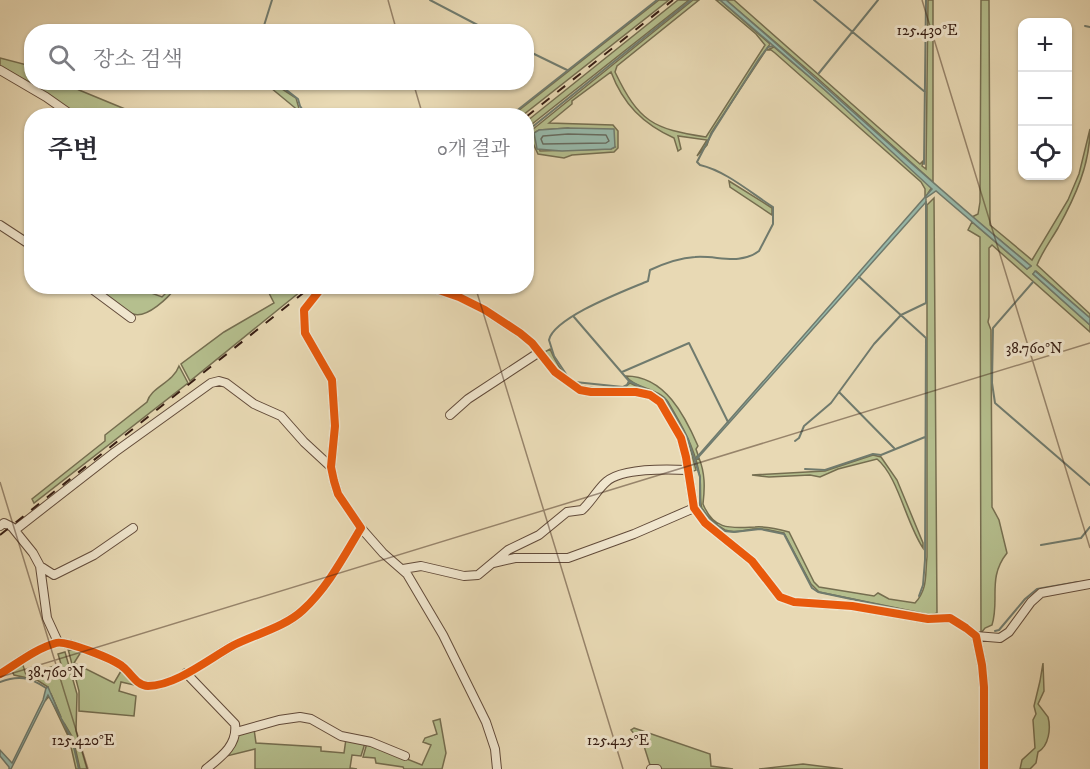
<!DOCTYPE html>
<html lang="ko">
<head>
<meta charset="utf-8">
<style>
	body { margin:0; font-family:"IM FELL DW Pica","Noto Serif KR",serif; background:#f7f7f7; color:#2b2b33 }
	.controls { position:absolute; right:18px; top:18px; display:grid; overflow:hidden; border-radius:12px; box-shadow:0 2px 4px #0004 }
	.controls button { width:54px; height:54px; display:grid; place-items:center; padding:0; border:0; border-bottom:2px solid #e1e1e2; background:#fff; color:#2b2b33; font:30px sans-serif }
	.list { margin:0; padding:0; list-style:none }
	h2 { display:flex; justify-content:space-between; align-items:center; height:78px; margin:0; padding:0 24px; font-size:26px }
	h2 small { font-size:20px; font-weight:400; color:#7c7c81 }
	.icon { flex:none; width:33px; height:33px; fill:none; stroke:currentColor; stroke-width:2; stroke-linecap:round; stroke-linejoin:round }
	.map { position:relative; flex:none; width:1090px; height:769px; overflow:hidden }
	.search { position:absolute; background:#fff; box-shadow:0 2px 4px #0004; left:24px; top:24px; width:510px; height:66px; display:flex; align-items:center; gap:15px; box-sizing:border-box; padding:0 21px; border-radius:24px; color:#7c7c81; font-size:22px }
	.panel { position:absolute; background:#fff; box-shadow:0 2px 4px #0004; left:24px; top:108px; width:510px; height:186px; border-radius:24px }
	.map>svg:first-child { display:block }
	.green { fill:#b5bf8e; stroke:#756e50; stroke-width:1.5; fill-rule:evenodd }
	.water { fill:#97baac; stroke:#707b6e; stroke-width:1.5 }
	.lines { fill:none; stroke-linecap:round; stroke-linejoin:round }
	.shore { stroke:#666b5f; stroke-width:1.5 }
	.stream { stroke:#707b6e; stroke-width:2 }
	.street-casing { stroke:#624b3a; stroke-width:10 }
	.street { stroke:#f0e6ce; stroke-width:8 }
	.rail { stroke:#351c12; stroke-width:2; stroke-dasharray:10 10; stroke-linecap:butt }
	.cycleway-casing { stroke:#f0e6ce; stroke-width:11 }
	.cycleway { stroke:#e8590c; stroke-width:8 }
	.ticks { fill:none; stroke:#351c12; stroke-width:1.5; stroke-opacity:0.45 }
	.ticks-label { font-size:15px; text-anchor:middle; fill:#351c12; stroke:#f0e6ce; stroke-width:6; stroke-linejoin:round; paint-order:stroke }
</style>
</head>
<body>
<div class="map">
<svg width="1090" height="769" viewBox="0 0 1090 769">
	<rect width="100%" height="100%" fill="#e8d9b4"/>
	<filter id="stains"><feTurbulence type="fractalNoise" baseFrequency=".00333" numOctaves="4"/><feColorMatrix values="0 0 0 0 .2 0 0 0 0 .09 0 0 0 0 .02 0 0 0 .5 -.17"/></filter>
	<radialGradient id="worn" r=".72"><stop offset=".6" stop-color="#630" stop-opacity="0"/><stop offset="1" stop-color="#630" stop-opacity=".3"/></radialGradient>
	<path class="green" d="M659 0H669L523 115H513Z
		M678 0H689L527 128V121Z
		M693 0H699L617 66 615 72C639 122 653 129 706 137L765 45 756 34 716 0H720L770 44 711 133 707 145 697 156 707 140 678 136 681 149 678 151 674 138C643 124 623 104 611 72L572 101V104L549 123 613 125 618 131V148L614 152 572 155 564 158 538 154 531 139H527V134ZM568 128 615 147 611 149 540 151 534 133 539 130Z
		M726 0H734L920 164 923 161 922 166 926 169 928 0H933V182L816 77Z
		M981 0H989L990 225 1032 260 1068 200 1079 174 1090 129C1090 165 1075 197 1058 228 1051 240 1042 252 1037 265L1090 314V318L1036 271 1033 274 1090 325V332L992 245 989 248V317L988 322 991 330 992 507 999 520 1007 553C987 578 1000 600 992 625L985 628 981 633 980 237 968 230 972 222 1027 269 1031 266 972 217 978 214 980 202Z
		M774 47 826 91 932 187 925 198V189L921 182 775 53 771 50H767Z
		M0 58 31 66 32 82 66 83 79 90 125 109 133 115H77L40 89 0 66Z
		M265 83H273L296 98 300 112Z
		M729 181 772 208V215L730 187Z
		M934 198 937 613 931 615 819 592 811 584 784 533C776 532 769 529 762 529 750 527 737 535 725 530 717 526 707 517 702 508 699 502 702 482 699 472 694 446 681 424 668 402 659 388 633 388 626 376 665 376 685 416 698 446L696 449 698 455 696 458 697 459 699 458C705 473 705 487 703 504 714 531 731 528 755 527 766 526 778 529 789 532L814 582 819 587 874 596 878 593 889 599 915 603C928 589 925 575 927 557V205Z
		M104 287H143V290L162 297 171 288 168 287H176C169 297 147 319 133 314 122 310 110 299 100 292Z
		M267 287H306L190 381 181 364 224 332 274 303 269 293 271 289Z
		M550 349C568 391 581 387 623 389L630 383 665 400 688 440 696 470 691 472C686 441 672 393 635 391 617 390 596 394 579 387 564 382 552 366 541 354Z
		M179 366 188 383 34 503 32 499 105 441V435L147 402C151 387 173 383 179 366Z
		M873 455 881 457 897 480 923 543V548C906 523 898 476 877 459L838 469 820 477 810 475 769 477 752 475 825 471Z
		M68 649 81 652 74 663 114 683 121 671 135 683 134 685 121 682 119 691 136 696 134 716 79 711V691Z
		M65 652 77 694 76 731 87 769H80L73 738 64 723 75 750 79 769H76L69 738 50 698 48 697 45 701 50 695 61 717 51 694 49 692 48 687 37 680 14 675 11 669 22 662 26 675 61 664 58 654Z
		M1043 663 1044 691 1038 704 1048 717C1051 728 1049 746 1038 752L1036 763 1030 769H1020L1022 760 1035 748 1033 720 1036 714 1034 706 1040 681Z
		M440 719 446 753 442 769H404L403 767 376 763 375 758 363 757 367 743 422 765 431 745 423 742 425 738 437 734 433 721Z
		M634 728 710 754 711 766 733 769H662L650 765 644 746 631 730Z
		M254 729 256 743 321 747V751L344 753 346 739 365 743 361 756 352 755 350 768 357 769H255V749L227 756 238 734Z
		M803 764 843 769H759Z"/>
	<path class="water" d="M720 0H726C828 88 927 180 1031 266L1027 269 936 191 926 198V202L697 459 696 458 932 189 826 91Z
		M568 128 614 129 615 147 611 149 562 151 537 149 534 133 539 130Z
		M1035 271 1090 318V325L1033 274Z
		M48 687 62 720 48 695 11 769H9V767L0 756V750L12 763 43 700 46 688Z"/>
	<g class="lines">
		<path class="shore" d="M568 134 606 135 609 141 606 143 543 144 541 139 543 136Z"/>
		<path class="stream" d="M430 0 491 32
			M814 0 925 92
			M1085 26 1090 27
			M262 32 272 0
			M526 50 567 70
			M819 73 878 0
			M276 82 298 99 300 106 307 116
			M510 116 657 0
			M526 132 691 0
			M924 164 926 0
			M859 277 926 338 925 560 923 585 919 596
			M1033 282 993 328 992 383 995 403 1090 485
			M574 317 629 381 665 399 688 439 700 477V507L710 520 724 531 734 532 760 529 784 534 812 588 818 592 922 614
			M622 372 689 343 728 422
			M568 377 554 356 549 340C554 317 627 290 648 281L650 270C665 263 678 258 695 257 717 255 739 266 759 251L773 224V207C751 193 726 171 700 165L697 162 712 133 759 59 768 47 773 46
			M575 382 623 387 627 385 629 381
			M839 392 894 448
			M795 441 799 438 804 426 831 403 874 344 901 315 926 303V202
			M805 469 825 470 873 454 881 455 925 437
			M1041 545 1081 538 1090 527
			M995 631 999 630 1025 599 1037 589 1078 582
			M0 682C18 675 30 677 46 688
			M62 720 72 739 79 769"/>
		<defs>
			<path id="street" d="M0 70 46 97 73 116
				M0 225 32 246
				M88 286 131 318
				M399 286 436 289 459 297 485 310 520 333 532 343 555 372 580 390 591 392H636L650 395 660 402 681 438 686 457 694 508 705 523 752 561 780 597 794 602 852 606 928 619 950 618 966 628 976 636 982 665 984 687V769
				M450 415 468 399 538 353
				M0 526 4 523 12 527 33 553 40 566 47 618 58 642
				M361 528 383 553 407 574 443 635 486 722 495 749 497 769
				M15 530 115 452 211 383 219 381 226 383 254 404 281 416 304 442 331 467
				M493 563 515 558H568L634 534 694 508
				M40 566 54 575 94 555 133 528
				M403 569 421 566 464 576 478 575 508 550 539 535 567 512 582 510C591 502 597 490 606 482 621 468 668 469 688 470
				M976 636 1000 638 1009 632 1031 602 1041 593 1090 584
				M186 673 235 724C238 745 221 757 206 769
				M0 674C18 663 35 649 56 643 65 640 114 659 123 667 131 673 137 686 148 686 176 686 210 658 234 645 256 634 285 627 303 610 328 587 344 556 361 528L338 494 334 481 331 467 335 426 332 380 305 333 304 310 323 286
				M236 732 279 720 300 717 311 719 341 736 371 742 405 756
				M651 769H657"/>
		</defs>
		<use href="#street" class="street-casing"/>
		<use href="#street" class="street"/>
		<path class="rail" d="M526 117 673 0
			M0 535 312 286"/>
		<defs>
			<path id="cycleway" d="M399 286 436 289 459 297 485 310 520 333 532 343 555 372 580 390 591 392H636L650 395 660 402 681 438 686 457 694 508 705 523 752 561 780 597 794 602 852 606 928 619 950 618 966 628 976 636 982 665 984 687V769
				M0 674C18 663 35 649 56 643 65 640 114 659 123 667 131 673 137 686 148 686 176 686 210 658 234 645 256 634 285 627 303 610 328 587 344 556 361 528L338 494 334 481 331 467 335 426 332 380 305 333 304 310 323 286"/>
		</defs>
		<use href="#cycleway" class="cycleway-casing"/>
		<use href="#cycleway" class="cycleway"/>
	</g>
	<path class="ticks" d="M388 0 397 32M922 0 1090 548M413 82 423 116M475 286 623 769M0 482 88 769M0 677 1090 343"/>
	<g class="ticks-label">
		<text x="927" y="35">125.430°E</text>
		<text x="1034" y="353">38.760°N</text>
		<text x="56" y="677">38.760°N</text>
		<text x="83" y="745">125.420°E</text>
		<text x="618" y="745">125.425°E</text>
	</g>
	<rect width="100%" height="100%" filter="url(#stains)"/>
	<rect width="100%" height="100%" fill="url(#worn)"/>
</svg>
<div class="controls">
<button>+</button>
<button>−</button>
<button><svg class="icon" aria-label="locate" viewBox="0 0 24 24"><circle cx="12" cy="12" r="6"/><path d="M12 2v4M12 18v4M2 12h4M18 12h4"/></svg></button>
</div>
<div class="search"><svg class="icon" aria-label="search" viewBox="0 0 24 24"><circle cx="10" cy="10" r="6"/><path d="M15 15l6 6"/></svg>장소 검색</div>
<section class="panel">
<h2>주변<small>0개 결과</small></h2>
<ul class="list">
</ul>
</section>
</div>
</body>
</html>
